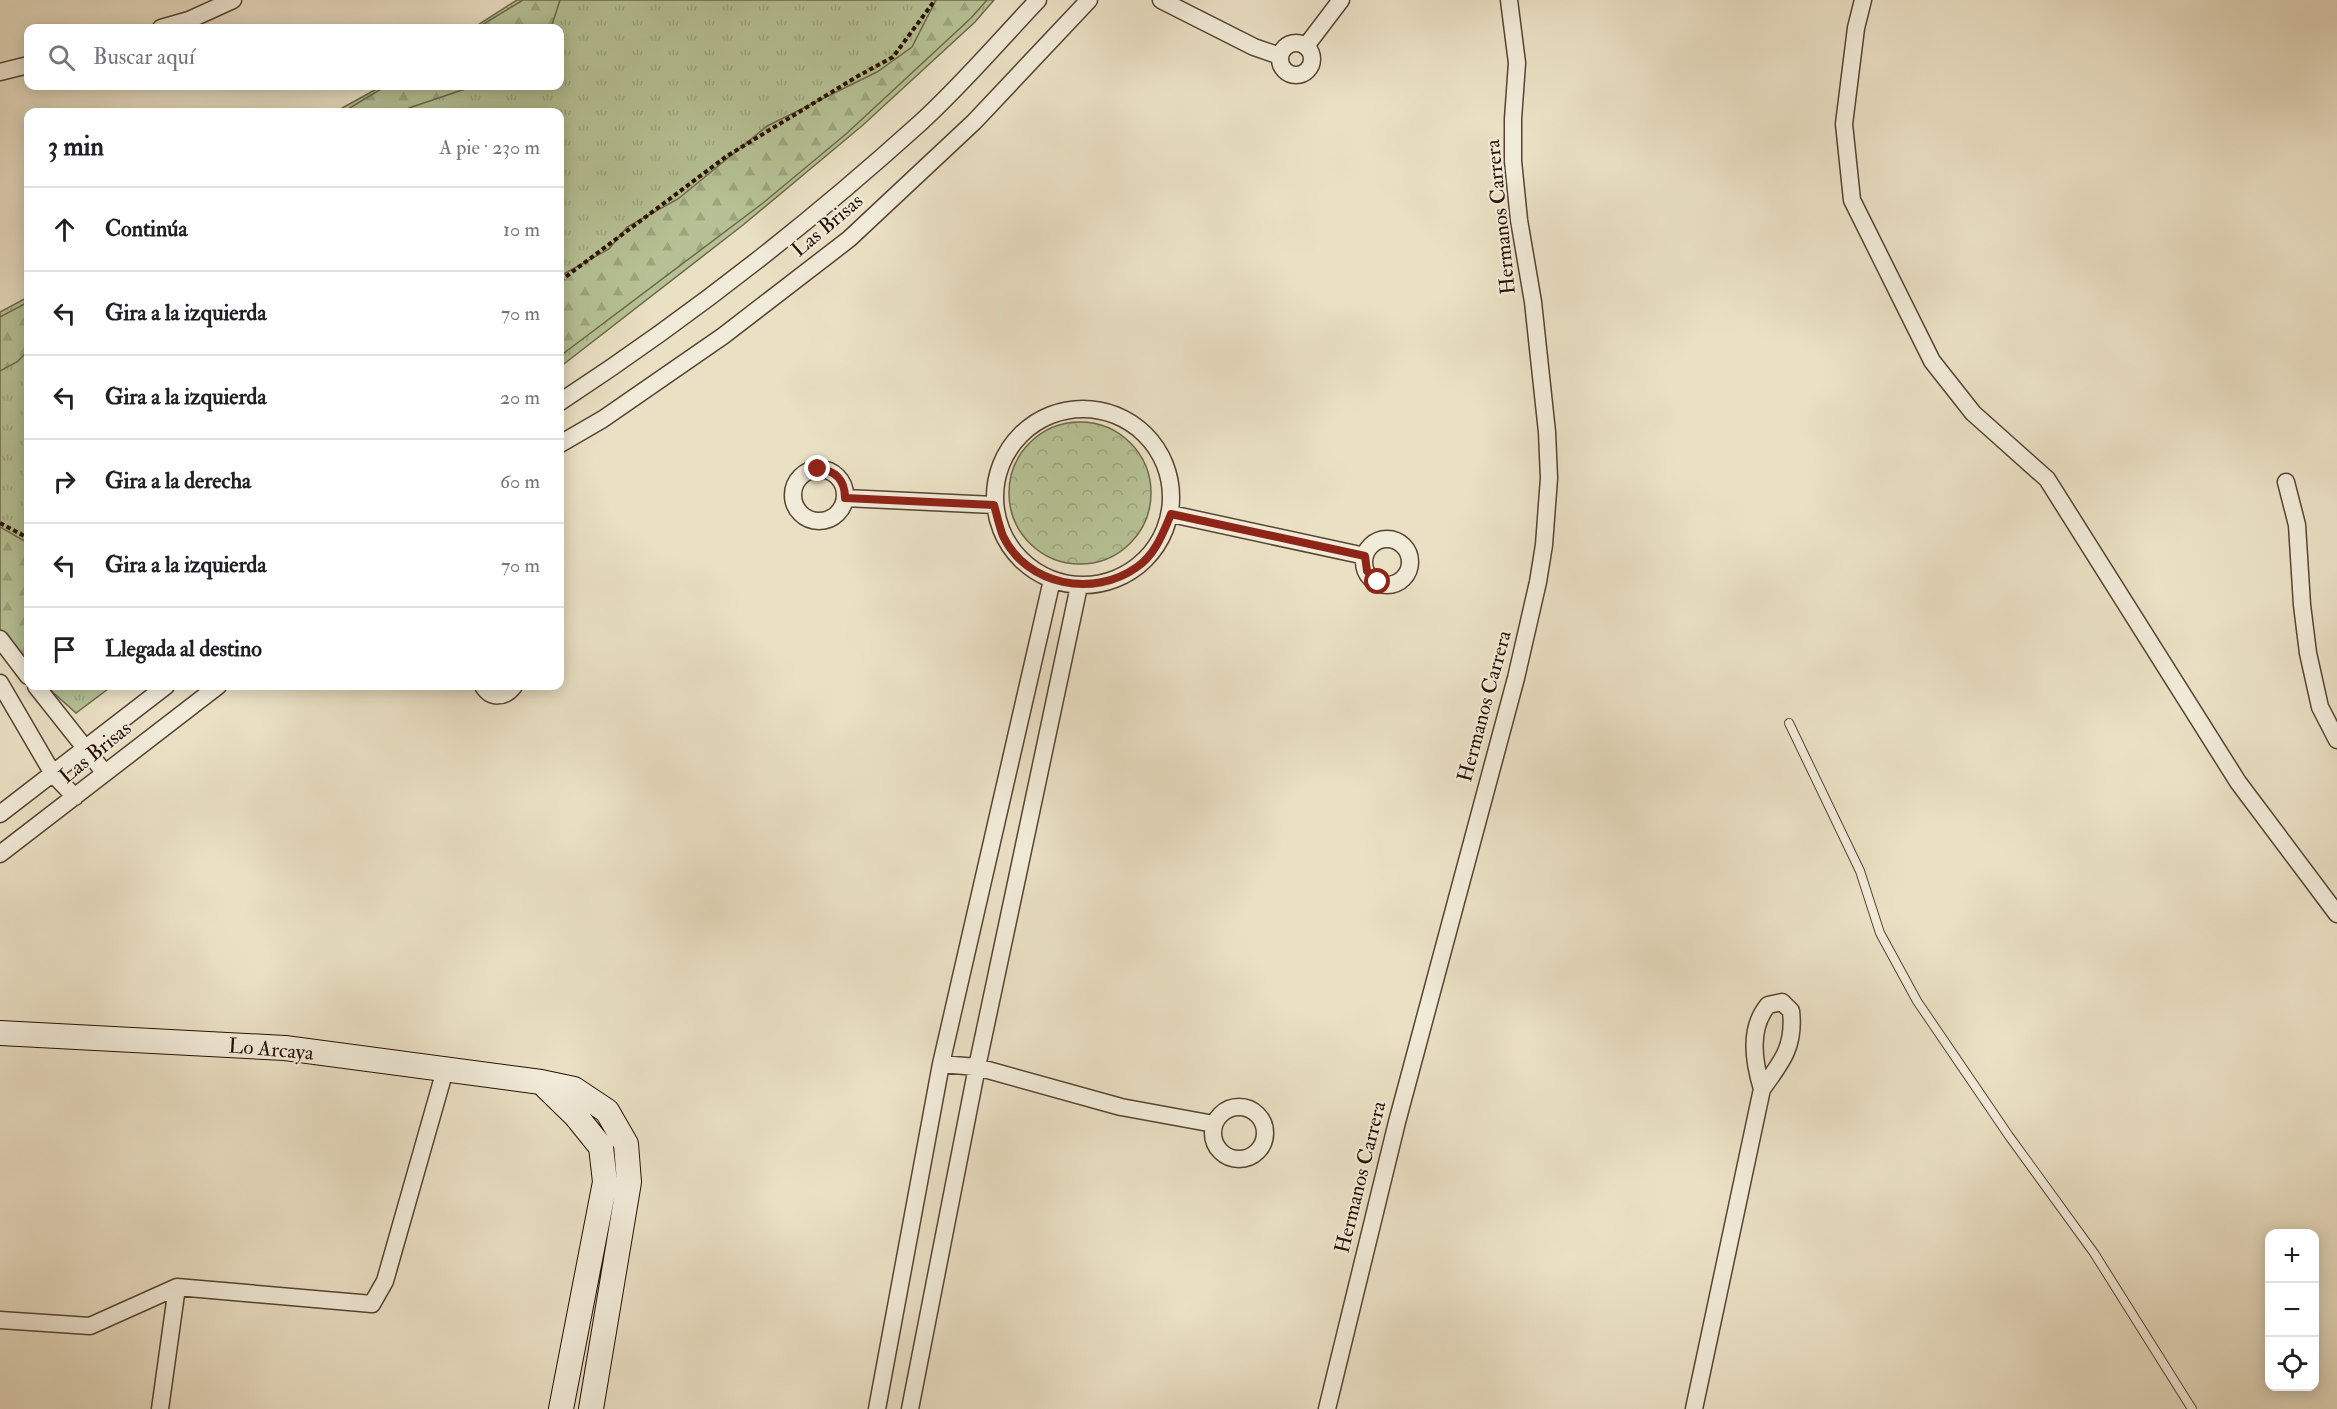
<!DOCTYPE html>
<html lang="es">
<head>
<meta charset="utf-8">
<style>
	body { margin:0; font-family:"IM FELL Double Pica",serif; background:#f2f2f2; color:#202124 }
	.controls { position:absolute; right:18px; bottom:18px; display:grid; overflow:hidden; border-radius:12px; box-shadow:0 3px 15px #0003 }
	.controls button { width:54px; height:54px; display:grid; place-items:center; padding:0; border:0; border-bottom:2px solid #e0e0e0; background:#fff; color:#202124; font:30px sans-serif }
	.stop { position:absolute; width:18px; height:18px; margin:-14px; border:4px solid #8f2418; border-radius:50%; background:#fff }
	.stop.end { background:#8f2418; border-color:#fff; box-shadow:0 2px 6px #0008 }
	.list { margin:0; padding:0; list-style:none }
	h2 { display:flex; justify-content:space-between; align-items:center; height:78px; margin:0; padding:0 24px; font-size:26px }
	h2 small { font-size:20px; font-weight:400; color:#757577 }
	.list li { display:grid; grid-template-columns:39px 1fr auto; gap:18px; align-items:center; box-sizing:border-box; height:84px; padding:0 24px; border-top:2px solid #e0e0e0 }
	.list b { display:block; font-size:22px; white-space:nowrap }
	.list em { font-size:20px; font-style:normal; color:#757577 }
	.icon { flex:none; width:33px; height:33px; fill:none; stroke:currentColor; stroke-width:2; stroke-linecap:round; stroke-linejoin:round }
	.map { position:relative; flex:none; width:2337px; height:1409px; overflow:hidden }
	.search { position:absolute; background:#fff; box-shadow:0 3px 15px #0003; left:24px; top:24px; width:540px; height:66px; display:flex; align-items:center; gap:15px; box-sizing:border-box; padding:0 21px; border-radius:12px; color:#757577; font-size:22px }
	.panel { position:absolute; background:#fff; box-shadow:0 3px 15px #0003; left:24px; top:108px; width:540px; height:582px; border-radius:12px }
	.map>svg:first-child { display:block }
	.grass { fill:url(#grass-tufts); stroke:#6e684b; stroke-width:1.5 }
	.forest { fill:url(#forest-firs); stroke:#6e684b; stroke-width:1.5 }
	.park { fill:url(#park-crowns); stroke:#6e684b; stroke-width:1.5 }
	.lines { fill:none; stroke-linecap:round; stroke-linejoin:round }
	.lane-casing { stroke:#584332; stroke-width:10 }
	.street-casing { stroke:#584332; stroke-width:19 }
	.secondary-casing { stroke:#270f01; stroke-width:26 }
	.path { stroke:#270f01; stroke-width:4; stroke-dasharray:4.5 3; stroke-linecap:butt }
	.lane { stroke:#f1ebd9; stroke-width:8 }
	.street { stroke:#f1ebd9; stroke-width:16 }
	.secondary { stroke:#f1ebd9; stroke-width:24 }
	.route { stroke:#8f2418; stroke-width:8 }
	.labels { text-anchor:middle; stroke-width:4.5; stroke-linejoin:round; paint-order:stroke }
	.street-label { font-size:21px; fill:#270f01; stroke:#f1ebd9 }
</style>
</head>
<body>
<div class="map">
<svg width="2337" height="1409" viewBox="0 0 2337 1409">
	<defs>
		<pattern id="grass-tufts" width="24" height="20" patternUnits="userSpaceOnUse" patternTransform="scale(1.5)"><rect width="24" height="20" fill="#b6c295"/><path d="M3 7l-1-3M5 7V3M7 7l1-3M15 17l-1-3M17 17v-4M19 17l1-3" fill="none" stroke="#9ca67f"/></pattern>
		<pattern id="forest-firs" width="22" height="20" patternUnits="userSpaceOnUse" patternTransform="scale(1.5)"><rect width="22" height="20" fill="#b6c295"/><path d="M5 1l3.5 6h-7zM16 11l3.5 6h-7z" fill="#9ca67f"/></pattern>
		<pattern id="park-crowns" width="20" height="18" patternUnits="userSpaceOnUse" patternTransform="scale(1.5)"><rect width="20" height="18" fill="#b6c295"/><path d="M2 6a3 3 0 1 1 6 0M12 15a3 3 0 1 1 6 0" fill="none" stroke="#9ca67f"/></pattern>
	</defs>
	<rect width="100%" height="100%" fill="#eae0c4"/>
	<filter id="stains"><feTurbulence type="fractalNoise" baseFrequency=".00333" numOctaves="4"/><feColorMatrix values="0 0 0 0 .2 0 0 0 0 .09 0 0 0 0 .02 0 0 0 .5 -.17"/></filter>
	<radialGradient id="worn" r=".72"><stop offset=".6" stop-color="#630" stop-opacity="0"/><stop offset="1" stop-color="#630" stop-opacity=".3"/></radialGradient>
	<path class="grass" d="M517 0H994L975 22 863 125 743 225 560 367V112H335L382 86H560V28H473Z
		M28 297V662L0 625V312Z
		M46 686H112L76 713Z"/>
	<path class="forest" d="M523 0H560L551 28H477Z
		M936 0H987L971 18 846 134 763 203 560 356V276L609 249 627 227 678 199 767 126 877 72 912 47Z
		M386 86H474L409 108 403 112H343Z
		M28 302V351L17 362 0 371V317Z
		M0 527 28 543V665L0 630Z"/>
	<path class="park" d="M1009 493a71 71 0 1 1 142 0a71 71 0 1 1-142 0Z"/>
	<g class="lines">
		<defs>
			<path id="lane" d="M1789 723 1860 871 1880 933 1917 1001 2009 1136 2094 1253 2192 1409"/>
			<path id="street" d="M1161 0 1254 47 1280 56
				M1863 0 1856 28 1844 124 1852 200 1932 361 1973 413 2047 479 2238 782 2337 914
				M161 28 189 20 233 0
				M1280 59a16 16 0 1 1 32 0a16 16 0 1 1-32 0Z
				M1306 46 1341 0
				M0 72 28 65
				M560 402C687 319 806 226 919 124 961 86 999 41 1038 0
				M995 497a88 88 0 1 1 176 0a88 88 0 1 1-176 0Z
				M560 444 603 419 723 336 849 239 974 122 1089 0
				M793 495a26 26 0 1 1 52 0a26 26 0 1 1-52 0Z
				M2286 482 2297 525 2302 605 2308 653 2320 707 2337 740
				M845 498 994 505
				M1171 514 1365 556
				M1364 562a23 23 0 1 1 46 0a23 23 0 1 1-46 0Z
				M0 639 28 676
				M0 683 53 774 75 797
				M36 686 104 772
				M483 686C491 699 505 698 514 686
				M0 814 166 686
				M0 854 218 686
				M941 1064 977 1067 1121 1107 1214 1124
				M1213 1133a26 26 0 1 1 52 0a26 26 0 1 1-52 0Z
				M0 1320 90 1326 177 1287 372 1304 385 1281 445 1070
				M160 1409 177 1287
				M877 1409 941 1064 1052 580
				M910 1409 977 1067 1079 586
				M1327 1409 1397 1122 1516 678 1538 582 1544 545 1549 478 1547 432 1533 302 1519 220 1513 161V119L1517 63 1509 0
				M1694 1409 1762 1089C1782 1062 1795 1046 1791 1011L1782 1002 1768 1005C1748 1029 1754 1062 1762 1089"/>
			<path id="secondary" d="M0 1033 285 1048 541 1082 574 1089 607 1111 626 1144 629 1182 591 1409
				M541 1082 576 1116 601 1147 605 1182 561 1409"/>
		</defs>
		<use href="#lane" class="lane-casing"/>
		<use href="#street" class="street-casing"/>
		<use href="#secondary" class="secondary-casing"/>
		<path class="path" d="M560 281 727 156 858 76 893 57 935 0
			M0 523 28 538"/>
		<use href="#lane" class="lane"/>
		<use href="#street" class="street"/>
		<use href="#secondary" class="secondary"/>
	</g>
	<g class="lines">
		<path class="route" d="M818 469C835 470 845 480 845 498L994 505C997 515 999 526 1003 536 1027 586 1094 598 1137 567 1155 555 1163 533 1171 514L1365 556 1367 571 1378 582"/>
	</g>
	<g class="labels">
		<g class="street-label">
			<text transform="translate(1500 217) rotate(-96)" y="7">Hermanos Carrera</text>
			<text transform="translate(827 225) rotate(-40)" y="7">Las Brisas</text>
			<text transform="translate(1484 706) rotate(-75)" y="7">Hermanos Carrera</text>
			<text transform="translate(95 752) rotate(-39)" y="7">Las Brisas</text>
			<text transform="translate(271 1049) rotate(5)" y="7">Lo Arcaya</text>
			<text transform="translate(1360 1177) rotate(-76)" y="7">Hermanos Carrera</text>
		</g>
	</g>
	<rect width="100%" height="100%" filter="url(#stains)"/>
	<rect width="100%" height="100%" fill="url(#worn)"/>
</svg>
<div class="controls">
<button>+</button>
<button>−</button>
<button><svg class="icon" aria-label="locate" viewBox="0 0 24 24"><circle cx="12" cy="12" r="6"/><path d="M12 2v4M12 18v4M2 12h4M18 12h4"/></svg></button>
</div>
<div class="stop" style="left:1378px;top:582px"></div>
<div class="stop end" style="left:818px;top:469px"></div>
<div class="search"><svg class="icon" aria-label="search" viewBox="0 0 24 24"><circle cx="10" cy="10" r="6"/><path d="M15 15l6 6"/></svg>Buscar aquí</div>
<section class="panel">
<h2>3 min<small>A pie · 230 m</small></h2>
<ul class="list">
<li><svg class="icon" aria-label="ahead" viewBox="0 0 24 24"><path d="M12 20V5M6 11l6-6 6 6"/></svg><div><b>Continúa</b></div><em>10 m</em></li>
<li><svg class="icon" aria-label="left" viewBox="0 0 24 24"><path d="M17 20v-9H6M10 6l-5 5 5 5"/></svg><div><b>Gira a la izquierda</b></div><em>70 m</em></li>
<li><svg class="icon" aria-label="left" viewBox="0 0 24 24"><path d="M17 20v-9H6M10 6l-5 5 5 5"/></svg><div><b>Gira a la izquierda</b></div><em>20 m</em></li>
<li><svg class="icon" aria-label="right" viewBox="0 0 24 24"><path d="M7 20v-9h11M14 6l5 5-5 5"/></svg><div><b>Gira a la derecha</b></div><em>60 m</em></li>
<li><svg class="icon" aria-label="left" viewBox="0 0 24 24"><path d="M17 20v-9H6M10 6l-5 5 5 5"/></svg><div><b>Gira a la izquierda</b></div><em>70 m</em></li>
<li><svg class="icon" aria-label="arrive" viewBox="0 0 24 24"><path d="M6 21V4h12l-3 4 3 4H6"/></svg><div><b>Llegada al destino</b></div></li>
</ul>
</section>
</div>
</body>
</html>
